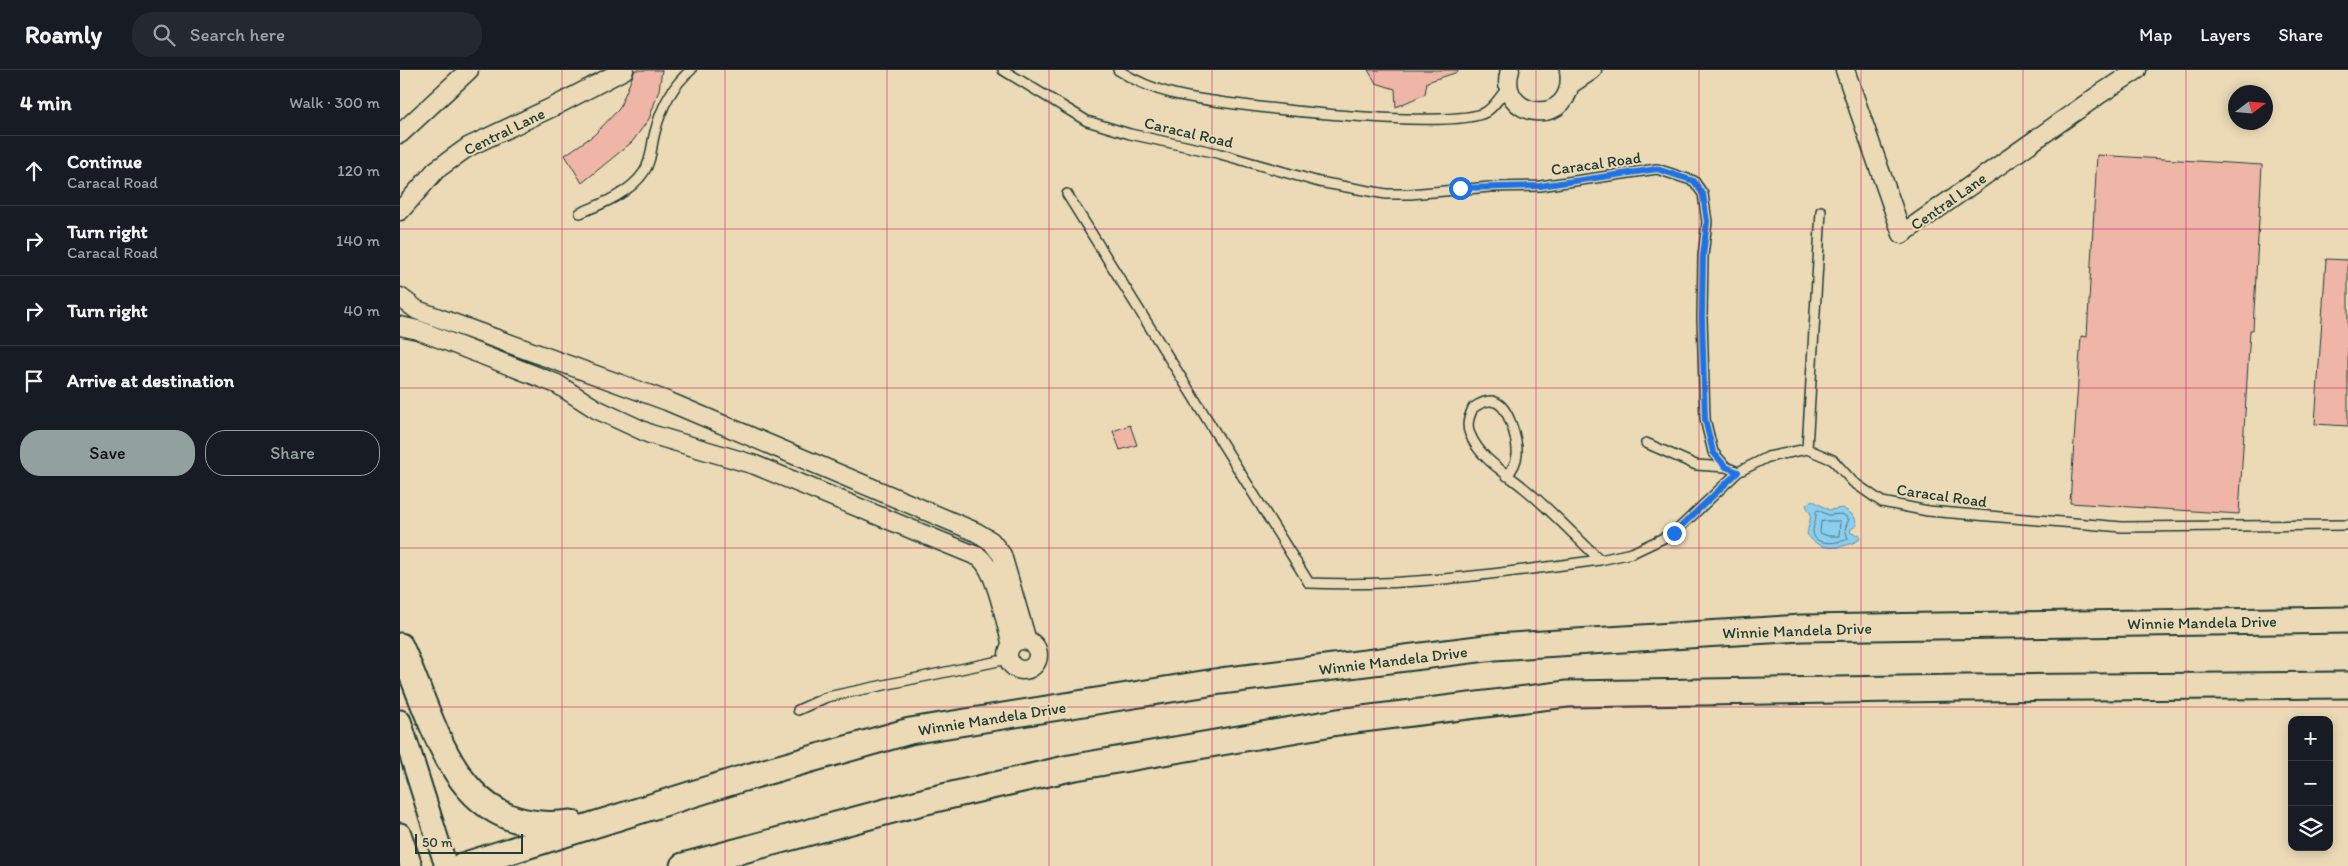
<!DOCTYPE html>
<html lang="en">
<head>
<meta charset="utf-8">
<style>
	body { margin:0; font-family:Itim,sans-serif; background:#242831; color:#f1f3f6 }
	.controls { position:absolute; right:15px; bottom:15px; display:grid; overflow:hidden; border-radius:10px; box-shadow:0 2px 12px #0003 }
	.controls button { width:45px; height:45px; display:grid; place-items:center; padding:0; border:0; border-bottom:1px solid #363941; background:#171b24; color:#f1f3f6; font:25px sans-serif }
	.compass { position:absolute; left:1828px; top:15px; width:45px; height:45px; border-radius:50%; background:#171b24; box-shadow:0 2px 12px #0003; rotate:74deg }
	.scale { position:absolute; left:15px; bottom:12px; width:108px; box-sizing:border-box; padding-left:5px; border:2px solid #1f3d34; border-top:0; font-size:14px; line-height:18px; white-space:nowrap; color:#1f3d34; -webkit-text-stroke:4px #ecdab7; paint-order:stroke }
	.stop { position:absolute; width:15px; height:15px; margin:-11px; border:4px solid #1a73e8; border-radius:50%; background:#fff }
	.stop.end { background:#1a73e8; border-color:#fff; box-shadow:0 1px 5px #0008 }
	.list { margin:0; padding:0; list-style:none }
	h2 { display:flex; justify-content:space-between; align-items:center; height:65px; margin:0; padding:0 20px; font-size:21px }
	h2 small { font-size:16px; font-weight:400; color:#9ea1a6 }
	.list li { display:grid; grid-template-columns:32px 1fr auto; gap:15px; align-items:center; box-sizing:border-box; height:70px; padding:0 20px; border-top:1px solid #363941 }
	.list b { display:block; font-size:19px; white-space:nowrap }
	.list p { margin:0; font-size:16px; white-space:nowrap; color:#9ea1a6 }
	.list em { font-size:16px; font-style:normal; color:#9ea1a6 }
	.actions { display:flex; gap:10px; padding:15px 20px }
	.actions a { flex:1; padding:11px 0; border:1px solid #92a19f; border-radius:20px; text-align:center; font-size:18px; color:#92a19f }
	.actions .main { background:#92a19f; color:#111 }
	.icon { flex:none; width:28px; height:28px; fill:none; stroke:currentColor; stroke-width:2; stroke-linecap:round; stroke-linejoin:round }
	.map { position:relative; flex:none; width:1948px; height:796px; overflow:hidden }
	header { display:flex; align-items:center; gap:30px; box-sizing:border-box; height:70px; padding:0 25px; background:#171b24; border-bottom:1px solid #363941 }
	header strong { font-size:24px }
	nav { display:flex; gap:28px; margin-inline-start:auto; font-size:18px }
	.search { width:350px; height:45px; background:#242831; display:flex; align-items:center; gap:12px; box-sizing:border-box; padding:0 18px; border-radius:20px; color:#9ea1a6; font-size:19px }
	main { display:flex }
	aside { flex:1; background:#171b24 }
	.map>svg:first-child { display:block }
	.water { fill:#8cceed; stroke:#6094a3 }
	.lines { fill:none; stroke-linecap:round; stroke-linejoin:round }
	.shore { stroke:#4b777e; stroke-width:1 }
	.building { fill:#efb6a8; stroke:#1f3d34 }
	.service-casing { stroke:#1f3d34; stroke-width:12 }
	.minor-casing { stroke:#1f3d34; stroke-width:21 }
	.tertiary-casing { stroke:#1f3d34; stroke-width:25 }
	.secondary-casing { stroke:#1f3d34; stroke-width:29 }
	.service { stroke:#ecdab7; stroke-width:9 }
	.minor { stroke:#ecdab7; stroke-width:18 }
	.tertiary { stroke:#ecdab7; stroke-width:21 }
	.secondary { stroke:#ecdab7; stroke-width:25 }
	.route { stroke:#1a73e8; stroke-width:6 }
	.grid { fill:none; stroke:#c2185b; stroke-width:1; stroke-opacity:0.55 }
	.labels { text-anchor:middle; stroke-width:4; stroke-linejoin:round; paint-order:stroke }
	.street-label { font-size:16px; fill:#1f3d34; stroke:#ecdab7 }
</style>
</head>
<body>
<header>
<strong>Roamly</strong>
<div class="search"><svg class="icon" aria-label="search" viewBox="0 0 24 24"><circle cx="10" cy="10" r="6"/><path d="M15 15l6 6"/></svg>Search here</div>
<nav><a>Map</a><a>Layers</a><a>Share</a></nav>
</header>
<main>
<aside>
<h2>4 min<small>Walk · 300 m</small></h2>
<ul class="list">
<li><svg class="icon" aria-label="ahead" viewBox="0 0 24 24"><path d="M12 20V5M6 11l6-6 6 6"/></svg><div><b>Continue</b><p>Caracal Road</p></div><em>120 m</em></li>
<li><svg class="icon" aria-label="right" viewBox="0 0 24 24"><path d="M7 20v-9h11M14 6l5 5-5 5"/></svg><div><b>Turn right</b><p>Caracal Road</p></div><em>140 m</em></li>
<li><svg class="icon" aria-label="right" viewBox="0 0 24 24"><path d="M7 20v-9h11M14 6l5 5-5 5"/></svg><div><b>Turn right</b></div><em>40 m</em></li>
<li><svg class="icon" aria-label="arrive" viewBox="0 0 24 24"><path d="M6 21V4h12l-3 4 3 4H6"/></svg><div><b>Arrive at destination</b></div></li>
</ul>
<div class="actions"><a class="main">Save</a><a>Share</a></div>
</aside>
<div class="map">
<svg width="1948" height="796" viewBox="0 0 1948 796">
	<rect width="100%" height="100%" fill="#ecdab7"/>
	<filter id="ink" filterUnits="userSpaceOnUse"><feTurbulence type="fractalNoise" baseFrequency=".02" numOctaves="2"/><feDisplacementMap in="SourceGraphic" scale="10" xChannelSelector="R" yChannelSelector="G"/><feConvolveMatrix kernelMatrix="1 2 1 2 8 2 1 2 1" color-interpolation-filters="sRGB"/></filter>
	<g filter="url(#ink)">
		<path class="water" d="M1412 430 1429 440 1443 438 1454 446 1457 455 1450 460 1451 463 1460 465 1459 470C1441 479 1420 483 1407 464L1411 445 1406 435Z"/>
		<g class="lines">
			<path class="shore" d="M1418 440 1428 445 1442 444 1449 449 1445 459 1448 469C1439 473 1414 477 1413 462 1413 455 1417 449 1416 442Z
				M1425 451H1440L1439 466H1428L1420 463 1421 452Z"/>
		</g>
		<path class="building" d="M235 0H262L259 20 249 49 232 72 182 113 165 85 194 65 219 39Z
			M968 0H1058V2L1027 12 1025 24 996 37 995 19 976 13Z
			M1697 85 1862 95 1853 260H1850L1839 444 1670 433 1681 266 1687 267Z
			M1926 189 1948 190V356L1915 354Z
			M730 355 737 375 720 380 713 361Z"/>
		<g class="lines">
			<defs>
				<path id="service" d="M603 0 687 51 730 64 817 83 919 112 986 124H1010L1090 117 1140 116 1257 99 1294 111 1303 124 1307 152 1303 186 1302 248 1305 349 1313 382 1326 397 1338 402 1368 387 1407 379 1433 390 1453 412 1482 432 1528 441 1722 457 1948 455
					M718 0C735 11 754 19 774 24 819 35 1052 62 1086 42 1095 36 1102 25 1108 16
					M667 124 909 513C1006 517 1104 503 1200 490
					M180 143C202 134 230 123 244 102 252 90 251 76 255 62 261 38 272 16 291 0
					M1246 373 1296 395 1326 397
					M1407 379 1421 141
					M1107 406C1112 400 1116 393 1117 385 1118 372 1109 336 1095 332 1088 329 1079 334 1073 338 1069 347 1066 355 1070 364 1080 389 1105 402 1124 418 1151 440 1175 466 1200 490L1232 483 1274 463 1338 402
					M398 640 427 627 608 589"/>
				<path id="minor" d="M1110 0C1095 50 1178 60 1169 0
					M1445 0 1502 164 1700 24 1737 0
					M1171 14 1192 0
					M0 64 69 0
					M0 141 36 100 68 77 157 35 224 0
					M0 227 17 240 267 331 576 462 591 471 602 485 627 571
					M0 256 18 260 157 314 196 339 250 364 355 395 579 487C597 501 605 552 612 575
					M608 585a15 15 0 1 1 30 0a15 15 0 1 1-30 0Z"/>
				<path id="tertiary" d="M0 651 46 796
					M0 764 11 796"/>
				<path id="secondary" d="M0 576C38 658 54 768 171 753
					M62 796 344 708 510 661 821 611 1094 577 1402 558 1948 550
					M283 796 526 731 670 698 938 652 1167 624 1562 618 1948 615"/>
			</defs>
			<use href="#service" class="service-casing"/>
			<use href="#minor" class="minor-casing"/>
			<use href="#tertiary" class="tertiary-casing"/>
			<use href="#secondary" class="secondary-casing"/>
			<use href="#service" class="service"/>
			<use href="#minor" class="minor"/>
			<use href="#tertiary" class="tertiary"/>
			<use href="#secondary" class="secondary"/>
		</g>
	</g>
	<g class="lines" filter="url(#ink)">
		<path class="route" d="M1060 118 1140 116 1257 99 1294 111 1303 124 1307 152 1303 186 1302 248 1305 349 1313 382 1326 397 1338 402 1274 463"/>
	</g>
	<path class="grid" d="M162 0V796M325 0V796M487 0V796M649 0V796M812 0V796M974 0V796M1136 0V796M1299 0V796M1461 0V796M1623 0V796M1786 0V796M0 159H1948M0 318H1948M0 478H1948M0 637H1948"/>
	<g class="labels">
		<g class="street-label">
			<text transform="translate(104 61) rotate(-26)" y="6">Central Lane</text>
			<text transform="translate(789 62) rotate(13)" y="6">Caracal Road</text>
			<text transform="translate(1196 93) rotate(-8)" y="6">Caracal Road</text>
			<text transform="translate(1548 131) rotate(-35)" y="6">Central Lane</text>
			<text transform="translate(1542 425) rotate(8)" y="6">Caracal Road</text>
			<text transform="translate(1802 552) rotate(-1)" y="6">Winnie Mandela Drive</text>
			<text transform="translate(1397 560) rotate(-2)" y="6">Winnie Mandela Drive</text>
			<text transform="translate(993 590) rotate(-7)" y="6">Winnie Mandela Drive</text>
			<text transform="translate(592 648) rotate(-9)" y="6">Winnie Mandela Drive</text>
		</g>
	</g>
</svg>
<div class="controls">
<button>+</button>
<button>−</button>
<button><svg class="icon" aria-label="layers" viewBox="0 0 24 24"><path d="M12 4l9 5-9 5-9-5zM3 14l9 5 9-5"/></svg></button>
</div>
<svg class="compass" viewBox="-18 -18 36 36"><path d="M0-13l5 13h-10z" fill="#e53935"/><path d="M0 13l5-13h-10z" fill="#9ea1a6"/></svg>
<div class="scale">50 m</div>
<div class="stop" style="left:1060px;top:118px"></div>
<div class="stop end" style="left:1274px;top:463px"></div>
</div>
</main>
</body>
</html>
